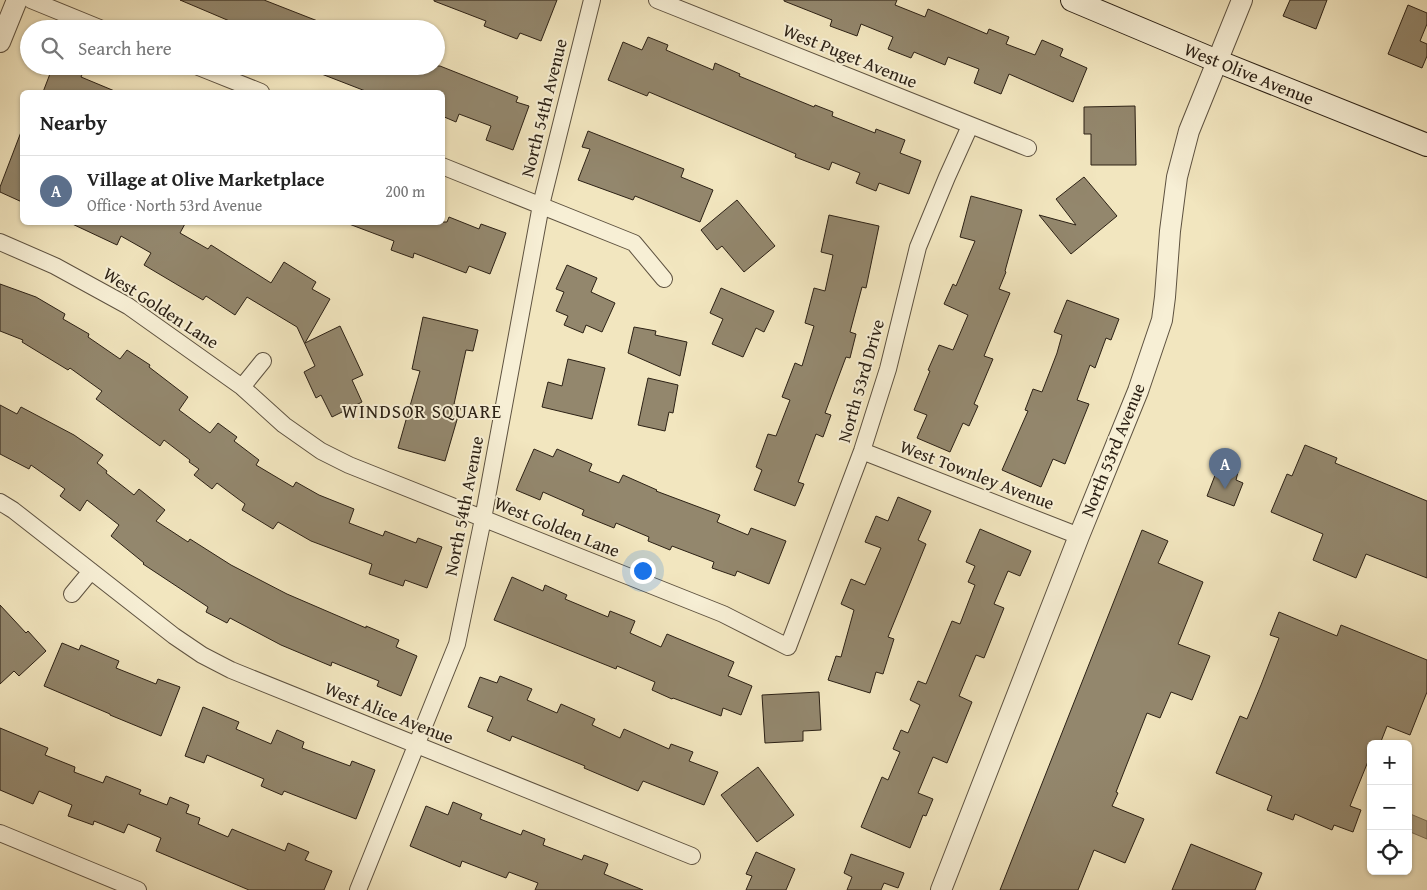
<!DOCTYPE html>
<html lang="en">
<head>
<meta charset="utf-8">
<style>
	body { margin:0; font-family:"Gentium Book Plus",serif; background:#f2f2f2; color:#222 }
	.controls { position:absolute; right:15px; bottom:15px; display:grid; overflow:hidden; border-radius:8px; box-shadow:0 1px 4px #0004 }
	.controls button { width:45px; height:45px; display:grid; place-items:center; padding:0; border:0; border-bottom:1px solid #e0e0e0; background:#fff; color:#222; font:25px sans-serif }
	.you { position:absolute; left:642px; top:570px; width:18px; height:18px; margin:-12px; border:4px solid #fff; border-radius:50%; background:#1a73e8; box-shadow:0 0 0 8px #1a73e833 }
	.badge { display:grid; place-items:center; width:32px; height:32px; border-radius:50%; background:#8f2418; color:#fff; font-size:16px; font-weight:700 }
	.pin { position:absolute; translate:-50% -41px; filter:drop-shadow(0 1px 2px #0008) }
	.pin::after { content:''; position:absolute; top:26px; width:18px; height:15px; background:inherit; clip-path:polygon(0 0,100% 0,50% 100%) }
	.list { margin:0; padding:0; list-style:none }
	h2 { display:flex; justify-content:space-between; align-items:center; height:65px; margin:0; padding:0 20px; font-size:21px }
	h2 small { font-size:16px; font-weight:400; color:#767676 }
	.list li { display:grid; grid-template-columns:32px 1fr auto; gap:15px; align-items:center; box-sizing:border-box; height:70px; padding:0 20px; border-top:1px solid #e0e0e0 }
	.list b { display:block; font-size:19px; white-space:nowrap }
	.list p { margin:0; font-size:16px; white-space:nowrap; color:#767676 }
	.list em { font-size:16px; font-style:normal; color:#767676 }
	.icon { flex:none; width:28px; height:28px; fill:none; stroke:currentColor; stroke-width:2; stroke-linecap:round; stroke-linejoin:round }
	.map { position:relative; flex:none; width:1427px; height:890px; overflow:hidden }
	.search { position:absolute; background:#fff; box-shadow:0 1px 4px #0004; left:20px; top:20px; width:425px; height:55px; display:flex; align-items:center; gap:12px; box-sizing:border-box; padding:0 18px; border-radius:28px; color:#767676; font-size:19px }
	.panel { position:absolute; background:#fff; box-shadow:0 1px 4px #0004; left:20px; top:90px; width:425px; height:135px; border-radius:8px }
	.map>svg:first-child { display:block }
	.water { fill:#afa385; stroke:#7b6f58 }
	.building { fill:#93876d; stroke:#2c2115 }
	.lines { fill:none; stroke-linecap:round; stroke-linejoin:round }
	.minor-casing { stroke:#5e5240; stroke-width:18 }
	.tertiary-casing { stroke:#5e5240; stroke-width:22 }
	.secondary-casing { stroke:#2c2115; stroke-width:24 }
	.minor { stroke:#f7efd5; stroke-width:16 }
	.tertiary { stroke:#f7efd5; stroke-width:20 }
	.secondary { stroke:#f7efd5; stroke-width:22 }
	.labels { text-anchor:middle; stroke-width:4; stroke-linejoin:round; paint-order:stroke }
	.street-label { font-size:18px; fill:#2c2115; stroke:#f7efd5 }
	.neighbourhood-label { font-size:19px; letter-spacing:1px; fill:#2c2115; stroke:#f7efd5 }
</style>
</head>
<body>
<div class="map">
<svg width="1427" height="890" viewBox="0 0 1427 890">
	<rect width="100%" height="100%" fill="#f2e6bf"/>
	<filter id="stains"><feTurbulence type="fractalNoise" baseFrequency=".004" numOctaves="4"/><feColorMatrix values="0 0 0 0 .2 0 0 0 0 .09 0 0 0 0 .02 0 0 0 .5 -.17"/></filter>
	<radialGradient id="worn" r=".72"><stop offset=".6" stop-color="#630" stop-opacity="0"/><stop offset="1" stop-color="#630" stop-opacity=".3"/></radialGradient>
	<path class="water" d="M1408 813 1427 821V839L1408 831Z"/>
	<path class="building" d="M180 0H264L333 27V29H237L239 25Z
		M434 0H557L541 41 520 33 517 39 484 26 486 21 434 1Z
		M784 0H897L895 5 925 17 928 9 987 34 989 29 1009 37 1006 44 1035 55 1042 40 1063 49 1060 56 1087 68 1073 102 1009 74 1001 94 974 83 979 69 948 57 945 65 914 52 911 58 888 49 893 37 861 24 857 36 830 26 832 20 784 1Z
		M1290 0H1327L1316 29 1283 16Z
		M1408 5 1427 13V24L1420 41 1427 44V56L1422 68 1388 54Z
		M648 37 668 45 666 50 713 70 715 63 740 74 739 76 814 107 815 105 833 112 832 116 875 133 876 129 905 140 900 153 921 161 909 194 879 183 876 191 856 183 860 173 832 162 829 170 795 157 796 154 649 92 647 96 608 80 623 42 642 50Z
		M53 66H86L81 77 117 92H43Z
		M306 66H440L518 97 516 102 529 106 513 150 486 140 491 126 459 114 456 122 442 116V92H368L306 68Z
		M1135 106 1136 165H1091V134H1084V107Z
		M588 131 684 169 681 177 713 190 700 222 635 196 633 200 578 180 590 149 582 147Z
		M21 132 22 133V202L0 192V187Z
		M1084 177 1117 216 1071 254 1039 215 1076 225 1056 199Z
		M971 196 1022 210 1005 271 1006 272 999 289 1010 293 984 356 993 359 974 404 978 406 969 426 963 423 950 452 917 438 927 415 914 410 930 371 928 370 939 345 953 350 968 315 944 304 953 284 956 286 975 241 960 237Z
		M737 200 775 246 744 272 722 246 717 250 701 230Z
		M829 215 879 226 866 288 862 287 850 332 856 334 850 358 846 357 825 413 831 415 823 437 816 434 798 482 804 484 795 506 754 490 762 470 756 467 768 434 776 436 790 400 782 397 795 363 802 366 814 326 805 323 814 288 825 291 833 255 821 252Z
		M449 217 479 229 481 224 506 233 490 274 469 266 466 273 414 253 413 258 391 250 394 241 349 224V222H447Z
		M68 222H186L180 233 208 249 211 245 271 283 284 262 316 282 312 289 330 299 305 343 340 326 363 375 352 380 362 402 332 417 321 395 316 398 304 372 315 366 297 327 247 297 235 315 206 296 203 300 144 265 151 253 121 236 117 245Z
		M567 265 597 278 591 292 615 303 602 332 586 325 583 333 564 325 568 316 556 311 564 292 556 289Z
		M0 284 36 297 65 314 63 319 89 334 88 337 120 359 127 350 150 365 149 367 188 397 179 410 210 433 218 423 237 437 234 441 259 460 256 465 293 487 296 482 319 495 354 509 349 523 383 536 385 531 416 543 418 538 442 547 427 588 405 580 403 586 369 574 372 564 311 541 278 522 273 529 242 510 245 504 217 483 212 489 194 475 199 469 189 462 190 460 164 440 160 446 96 399 102 391 70 368 68 370 22 342 23 340 0 331Z
		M721 288 774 311 764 332 756 328 743 357 712 344 723 319 710 313Z
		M1067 300 1119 319 1111 340 1106 338 1095 368 1090 365 1077 400 1089 404 1065 464 1053 459 1041 487 1002 470 1028 411 1025 410 1033 389 1042 392 1057 353 1062 335 1054 332Z
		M423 317 478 330 473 351 466 350 454 404 461 406 445 461 398 448 420 371 412 369Z
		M634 327 656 331 655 335 687 342 680 376 628 353Z
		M568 359 605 368 592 419 542 407 548 382 562 386Z
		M648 378 678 385 673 413 669 412 665 431 638 425Z
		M0 405 17 414 21 407 74 435 103 455 97 463 107 471 106 473 134 495 139 489 165 510 156 521 188 542 190 539 231 565 287 594 366 628V626L399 640 396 647 417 656 401 696 377 686 379 681 332 662 331 666 281 645 230 618 227 623 206 612 208 607 143 564 144 563 111 536 119 525 87 500 80 511 60 496 65 489 31 465 29 469 0 454Z
		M1305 445 1337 458 1335 463 1427 501V578L1366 554 1356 578 1313 560 1323 534 1271 512 1287 474 1292 476Z
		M534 449 553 457 557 449 592 464 589 471 619 483 623 475 657 490 656 491 720 515 717 522 748 535 751 528 786 541 769 584 737 571 735 576 712 568 714 562 672 546 670 550 648 541 649 537 616 523 614 528 582 515 584 510 543 492 540 500 516 490Z
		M1219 465 1238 472 1236 480 1243 483 1234 506 1207 496Z
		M898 497 931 511 918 540 926 544 888 637 894 639 883 674 876 672 870 693 828 680 836 656 841 657 854 610 841 604 851 579 865 585 881 548 865 542 876 516 888 521Z
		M980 529 1031 551 1020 576 1008 571 994 604 1004 608 984 658 976 655 959 696 972 702 947 763 933 757 918 793 933 799 926 816 923 815 910 848 861 827 882 777 888 780 900 752 893 749 901 730 908 733 920 705 910 700 918 681 926 684 952 621 960 624 975 585 968 582 975 566 966 562Z
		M1142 530 1168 541 1158 563 1203 582 1178 644 1210 656 1192 700 1171 692 1160 718 1147 713 1116 792 1118 793 1112 806 1144 819 1125 863 1094 850 1078 890H1000Z
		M512 577 543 591 545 585 567 595 565 599 608 617 610 611 635 621 630 633 661 647 667 634 734 662 728 676 752 686 741 715 723 708 721 716 673 698 672 699 652 690 655 682 617 666 616 669 494 620Z
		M0 605 26 633 28 631 46 651 19 676 14 671 0 684Z
		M1279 612 1337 636 1341 625 1427 660V692L1410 735 1387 726 1380 744H1371V754L1350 806 1361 810 1353 832 1334 825 1332 830 1295 814 1293 820 1267 810 1272 796 1216 773 1240 716 1247 719 1261 685 1279 638 1270 635Z
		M62 643 79 650 81 645 119 661 116 668 156 684 158 679 180 687 161 736 110 715V714L44 686Z
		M500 676 532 689 527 700 557 713 561 704 595 719 592 725 620 738 624 729 669 749 671 744 693 752 689 761 718 772 704 805 643 781 638 791 584 768 585 766 512 736 510 741 487 731 493 717 468 707 480 677 497 683Z
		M819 692 821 730 803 731V741L765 743 762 695Z
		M203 707 239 722 236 729 271 744 277 730 304 742 302 748 350 766 352 761 375 770 356 819 284 791 282 795 261 786 264 779 207 755 204 763 185 756Z
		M0 728 48 748 45 755 75 767 74 772 103 783 106 776 141 790 139 794 167 805 170 797 189 805 186 813 200 818 198 824 228 837 232 829 285 851 288 843 309 852 305 860 332 871 324 890H249L156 851 161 838 128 824 124 833 94 821 93 825 68 816 72 805 39 791 33 804 0 790Z
		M758 767 794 815 757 842 721 795Z
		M453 802 482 814 480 819 521 835 523 830 545 839 543 845 582 860 584 855 608 864 604 874 643 890H535L538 883 509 872 506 878 462 861 460 867 410 846 426 806 448 815Z
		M1191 844 1262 873 1255 890H1172Z
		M756 852 795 869 786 890H746L752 876 746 874Z
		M851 854 904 873 898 888 884 883 881 890H847L852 877 844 873Z"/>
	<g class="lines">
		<defs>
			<path id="minor" d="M31 0 102 29
				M657 0 1028 148
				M196 66 261 92
				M442 166 634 243 664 279
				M0 242 55 266 128 306 242 387 284 425 321 451 349 465 723 614 788 647 862 451 888 369 918 247 947 177 970 126
				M242 387 263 361
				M862 451 1079 536
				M0 502 13 510 174 636 202 655 231 670 692 856
				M72 594 91 571
				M0 833 138 890
				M358 890 457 644 483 519 541 205 592 0"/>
			<path id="tertiary" d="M0 42 17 0
				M941 890 1079 536 1138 391 1162 320 1165 297 1170 231 1177 177 1189 131 1242 0"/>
			<path id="secondary" d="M1072 0 1217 61 1427 145"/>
		</defs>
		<use href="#minor" class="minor-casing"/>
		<use href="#tertiary" class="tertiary-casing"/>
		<use href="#secondary" class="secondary-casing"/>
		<use href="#minor" class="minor"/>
		<use href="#tertiary" class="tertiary"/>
		<use href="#secondary" class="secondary"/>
	</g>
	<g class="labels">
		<g class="street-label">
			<text transform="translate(850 56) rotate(22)" y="6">West Puget Avenue</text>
			<text transform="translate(1249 74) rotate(22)" y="6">West Olive Avenue</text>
			<text transform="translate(544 108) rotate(-76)" y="6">North 54th Avenue</text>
			<text transform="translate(161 308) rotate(33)" y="6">West Golden Lane</text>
			<text transform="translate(861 381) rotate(-74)" y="6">North 53rd Drive</text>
			<text transform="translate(1113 450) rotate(-68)" y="6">North 53rd Avenue</text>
			<text transform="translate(977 475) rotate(21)" y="6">West Townley Avenue</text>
			<text transform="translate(464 506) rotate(-79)" y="6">North 54th Avenue</text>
			<text transform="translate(557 527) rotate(22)" y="6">West Golden Lane</text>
			<text transform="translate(389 713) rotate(22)" y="6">West Alice Avenue</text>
		</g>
		<g class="neighbourhood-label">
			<text x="422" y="418">WINDSOR SQUARE</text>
		</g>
	</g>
	<rect width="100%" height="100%" filter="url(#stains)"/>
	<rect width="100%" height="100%" fill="url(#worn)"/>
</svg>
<div class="controls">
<button>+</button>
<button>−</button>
<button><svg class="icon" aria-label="locate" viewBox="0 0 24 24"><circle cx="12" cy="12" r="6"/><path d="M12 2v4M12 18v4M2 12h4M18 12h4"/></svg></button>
</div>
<div class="you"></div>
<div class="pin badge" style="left:1225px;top:489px;background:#5c6f8a">A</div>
<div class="search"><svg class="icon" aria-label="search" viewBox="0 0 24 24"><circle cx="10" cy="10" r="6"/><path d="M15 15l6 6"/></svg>Search here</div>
<section class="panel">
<h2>Nearby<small></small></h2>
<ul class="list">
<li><span class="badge" style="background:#5c6f8a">A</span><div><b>Village at Olive Marketplace</b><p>Office · North 53rd Avenue</p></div><em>200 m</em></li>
</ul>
</section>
</div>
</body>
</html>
